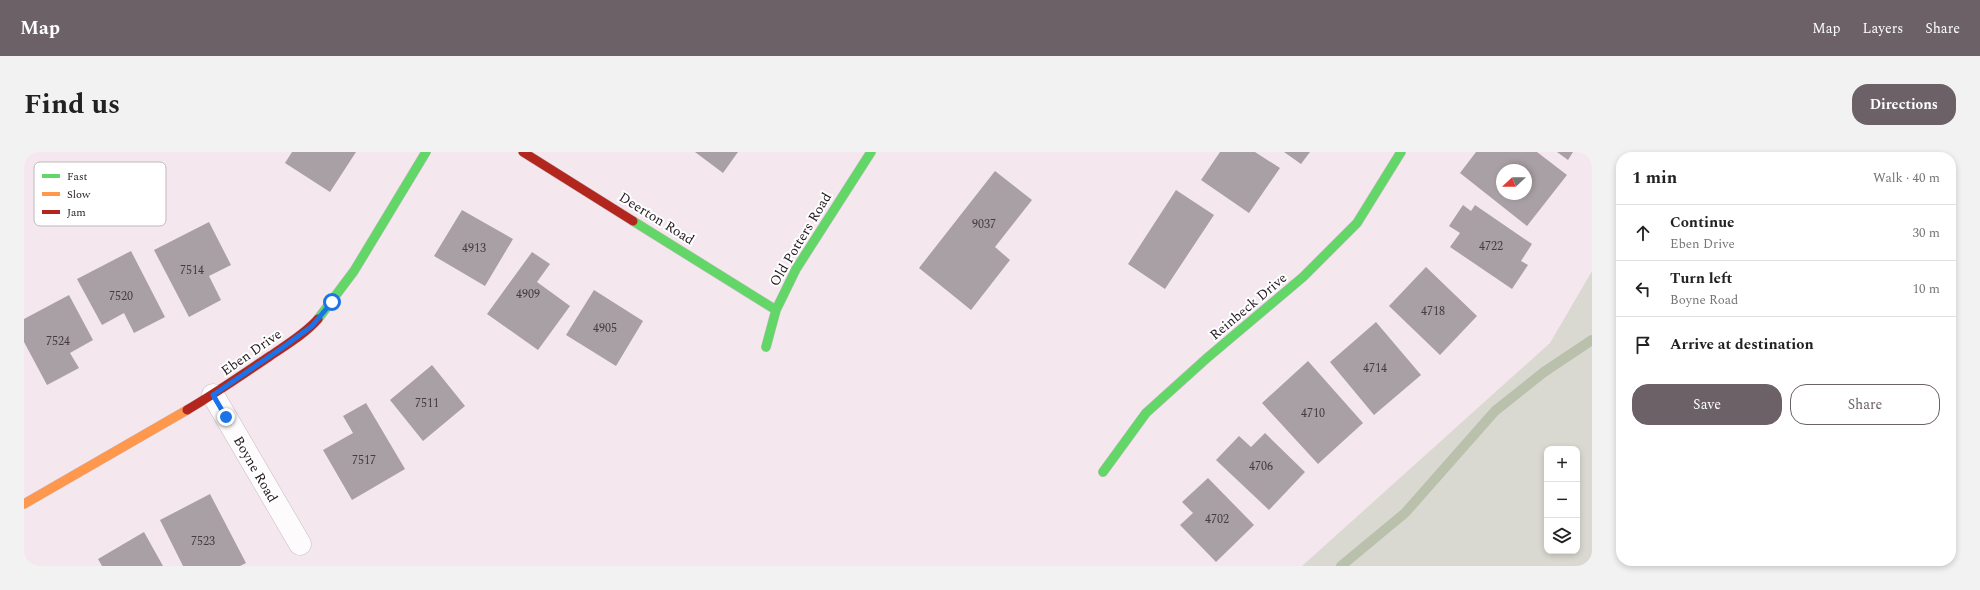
<!DOCTYPE html>
<html lang="en">
<head>
<meta charset="utf-8">
<style>
	body { margin:0; font-family:Spectral,serif; background:#f2f2f2; color:#222 }
	.controls { position:absolute; right:12px; bottom:12px; display:grid; overflow:hidden; border-radius:8px; box-shadow:0 2px 6px #0003 }
	.controls button { width:36px; height:36px; display:grid; place-items:center; padding:0; border:0; border-bottom:1px solid #e0e0e0; background:#fff; color:#222; font:20px sans-serif }
	.compass { position:absolute; left:1472px; top:12px; width:36px; height:36px; border-radius:50%; background:#fff; box-shadow:0 2px 6px #0003; rotate:248deg }
	.stop { position:absolute; width:12px; height:12px; margin:-9px; border:3px solid #1a73e8; border-radius:50%; background:#fff }
	.stop.end { background:#1a73e8; border-color:#fff; box-shadow:0 1px 4px #0008 }
	.list { margin:0; padding:0; list-style:none }
	h2 { display:flex; justify-content:space-between; align-items:center; height:52px; margin:0; padding:0 16px; font-size:17px }
	h2 small { font-size:13px; font-weight:400; color:#767676 }
	.list li { display:grid; grid-template-columns:26px 1fr auto; gap:12px; align-items:center; box-sizing:border-box; height:56px; padding:0 16px; border-top:1px solid #e0e0e0 }
	.list b { display:block; font-size:15px; white-space:nowrap }
	.list p { margin:0; font-size:13px; white-space:nowrap; color:#767676 }
	.list em { font-size:13px; font-style:normal; color:#767676 }
	.actions { display:flex; gap:8px; padding:12px 16px }
	.actions a { flex:1; padding:9px 0; border:1px solid #6c6167; border-radius:16px; text-align:center; font-size:14px; color:#6c6167 }
	.actions .main { background:#6c6167; color:#fff }
	.icon { flex:none; width:22px; height:22px; fill:none; stroke:currentColor; stroke-width:2; stroke-linecap:round; stroke-linejoin:round }
	.map { position:relative; flex:none; width:1568px; height:414px; overflow:hidden; border-radius:16px }
	header { display:flex; align-items:center; gap:24px; box-sizing:border-box; height:56px; padding:0 20px; background:#6c6167; color:#fff }
	header strong { font-size:19px }
	nav { display:flex; gap:22px; margin-inline-start:auto; font-size:14px }
	.intro { display:flex; align-items:center; justify-content:space-between; box-sizing:border-box; height:96px; padding:0 24px }
	h1 { margin:0; font-size:28px }
	.button { padding:10px 18px; border-radius:16px; background:#6c6167; color:#fff; font-size:14px; font-weight:700 }
	main { display:flex; gap:24px; padding:0 24px }
	aside { flex:1; background:#fff; border-radius:16px; box-shadow:0 2px 6px #0003 }
	.map>svg:first-child { display:block }
	.green { fill:#dad9d1; fill-rule:evenodd }
	.lines { fill:none; stroke-linecap:round; stroke-linejoin:round }
	.stream { stroke:#b9c0ab; stroke-width:10 }
	.building { fill:#a9a0a5; fill-rule:evenodd }
	.street-casing { stroke:#c7bcc2; stroke-width:23 }
	.fast-casing { stroke:#c7bcc2; stroke-width:10 }
	.slow-casing { stroke:#c7bcc2; stroke-width:10 }
	.jam-casing { stroke:#c7bcc2; stroke-width:10 }
	.street { stroke:#fdfbfc; stroke-width:22 }
	.fast { stroke:#63d668; stroke-width:9 }
	.slow { stroke:#ff974d; stroke-width:9 }
	.jam { stroke:#b3261e; stroke-width:9 }
	.route { stroke:#1a73e8; stroke-width:5 }
	.labels { text-anchor:middle; stroke-width:4; stroke-linejoin:round; paint-order:stroke }
	.number-label { font-size:12px; fill:#443b40 }
	.street-label { font-size:14px; fill:#22191e; stroke:#fff }
	.key { fill:#fff; stroke:#bdbabc; stroke-width:1 }
	.key-label { font-size:11px; fill:#22191e }
</style>
</head>
<body>
<header>
<strong>Map</strong>
<nav><a>Map</a><a>Layers</a><a>Share</a></nav>
</header>
<div class="intro"><h1>Find us</h1><a class="button">Directions</a></div>
<main>
<div class="map">
<svg width="1568" height="414" viewBox="0 0 1568 414">
	<rect width="100%" height="100%" fill="#f4e7ee"/>
	<path class="green" d="M1568 119V414H1278L1526 191ZM1523 297H1553V399H1523Z"/>
	<g class="lines">
		<path class="stream" d="M1317 414 1381 361 1471 259 1520 220 1568 188"/>
	</g>
	<path class="building" d="M268 0H332L306 40 261 11Z
		M671 0H714L699 21Z
		M1196 0H1231L1256 16 1225 61 1177 28Z
		M1260 0H1286L1277 12Z
		M1452 0H1513L1543 23 1503 74 1436 21ZM1478 18H1502V42H1478Z
		M1533 0H1549L1544 8Z
		M971 19 1008 48 971 95 986 108 947 158 895 116Z
		M1152 38 1190 63 1141 137 1104 112Z
		M1439 53 1447 59 1451 53 1508 92 1497 109 1504 113 1488 137 1426 95 1436 81 1425 74Z
		M438 58 489 87 461 134 410 104Z
		M185 70 207 113 185 124 197 148 165 165 130 98Z
		M107 99 141 165 110 181 100 161 78 173 53 127Z
		M508 100 526 112 513 130 546 154 514 198 463 162Z
		M1402 115 1453 164 1416 203 1365 154Z
		M570 138 619 169 592 214 542 183Z
		M45 143 69 188 46 201 55 216 23 233 0 190V167Z
		M1352 170 1397 223 1350 263 1306 210Z
		M1284 209 1339 271 1294 312 1238 251Z
		M408 213 441 254 399 289 366 248Z
		M342 251 381 317 328 348 299 298 329 281 319 264Z
		M1241 281 1281 320 1245 358 1192 308 1215 284 1227 295Z
		M1184 326 1230 373 1192 410 1156 373 1169 361 1158 350Z
		M186 342 222 411 216 414H159L136 368Z
		M120 380 139 414H78L74 407Z"/>
	<g class="lines">
		<defs>
			<path id="street" d="M189 243 276 392"/>
			<path id="fast" d="M609 69 752 158
				M294 167 330 119 402 0
				M742 195 752 158 772 117 847 0
				M1079 320 1122 261 1183 206 1279 125 1333 71 1377 0"/>
			<path id="slow" d="M0 352 163 258"/>
			<path id="jam" d="M499 0 609 69
				M163 258C192 241 218 223 246 204 262 193 281 182 294 167"/>
		</defs>
		<use href="#street" class="street-casing"/>
		<use href="#fast" class="fast-casing"/>
		<use href="#slow" class="slow-casing"/>
		<use href="#jam" class="jam-casing"/>
		<use href="#street" class="street"/>
		<use href="#fast" class="fast"/>
		<use href="#slow" class="slow"/>
		<use href="#jam" class="jam"/>
	</g>
	<g class="lines">
		<path class="route" d="M202 265 189 243 258 196 288 174 308 150"/>
	</g>
	<g class="labels">
		<g class="number-label">
			<text x="960" y="76">9037</text>
			<text x="1467" y="98">4722</text>
			<text x="450" y="100">4913</text>
			<text x="168" y="122">7514</text>
			<text x="504" y="146">4909</text>
			<text x="97" y="148">7520</text>
			<text x="1409" y="163">4718</text>
			<text x="581" y="180">4905</text>
			<text x="34" y="193">7524</text>
			<text x="1351" y="220">4714</text>
			<text x="403" y="255">7511</text>
			<text x="1289" y="265">4710</text>
			<text x="340" y="312">7517</text>
			<text x="1237" y="318">4706</text>
			<text x="1193" y="371">4702</text>
			<text x="179" y="393">7523</text>
		</g>
		<g class="street-label">
			<text transform="translate(633 66) rotate(32)" y="5">Deerton Road</text>
			<text transform="translate(776 87) rotate(-59)" y="5">Old Potters Road</text>
			<text transform="translate(1224 154) rotate(-40)" y="5">Reinbeck Drive</text>
			<text transform="translate(227 200) rotate(-35)" y="5">Eben Drive</text>
			<text transform="translate(232 317) rotate(60)" y="5">Boyne Road</text>
		</g>
	</g>
	<rect x="10" y="10" width="132" height="64" rx="6" class="key"/>
	<rect x="18" y="22" width="18" height="4" fill="#63d668"/>
	<rect x="18" y="40" width="18" height="4" fill="#ff974d"/>
	<rect x="18" y="58" width="18" height="4" fill="#b3261e"/>
	<g class="key-label">
		<text x="43" y="28">Fast</text>
		<text x="43" y="46">Slow</text>
		<text x="43" y="64">Jam</text>
	</g>
</svg>
<div class="controls">
<button>+</button>
<button>−</button>
<button><svg class="icon" aria-label="layers" viewBox="0 0 24 24"><path d="M12 4l9 5-9 5-9-5zM3 14l9 5 9-5"/></svg></button>
</div>
<svg class="compass" viewBox="-18 -18 36 36"><path d="M0-13l5 13h-10z" fill="#e53935"/><path d="M0 13l5-13h-10z" fill="#767676"/></svg>
<div class="stop" style="left:308px;top:150px"></div>
<div class="stop end" style="left:202px;top:265px"></div>
</div>
<aside>
<h2>1 min<small>Walk · 40 m</small></h2>
<ul class="list">
<li><svg class="icon" aria-label="ahead" viewBox="0 0 24 24"><path d="M12 20V5M6 11l6-6 6 6"/></svg><div><b>Continue</b><p>Eben Drive</p></div><em>30 m</em></li>
<li><svg class="icon" aria-label="left" viewBox="0 0 24 24"><path d="M17 20v-9H6M10 6l-5 5 5 5"/></svg><div><b>Turn left</b><p>Boyne Road</p></div><em>10 m</em></li>
<li><svg class="icon" aria-label="arrive" viewBox="0 0 24 24"><path d="M6 21V4h12l-3 4 3 4H6"/></svg><div><b>Arrive at destination</b></div></li>
</ul>
<div class="actions"><a class="main">Save</a><a>Share</a></div>
</aside>
</main>
</body>
</html>
